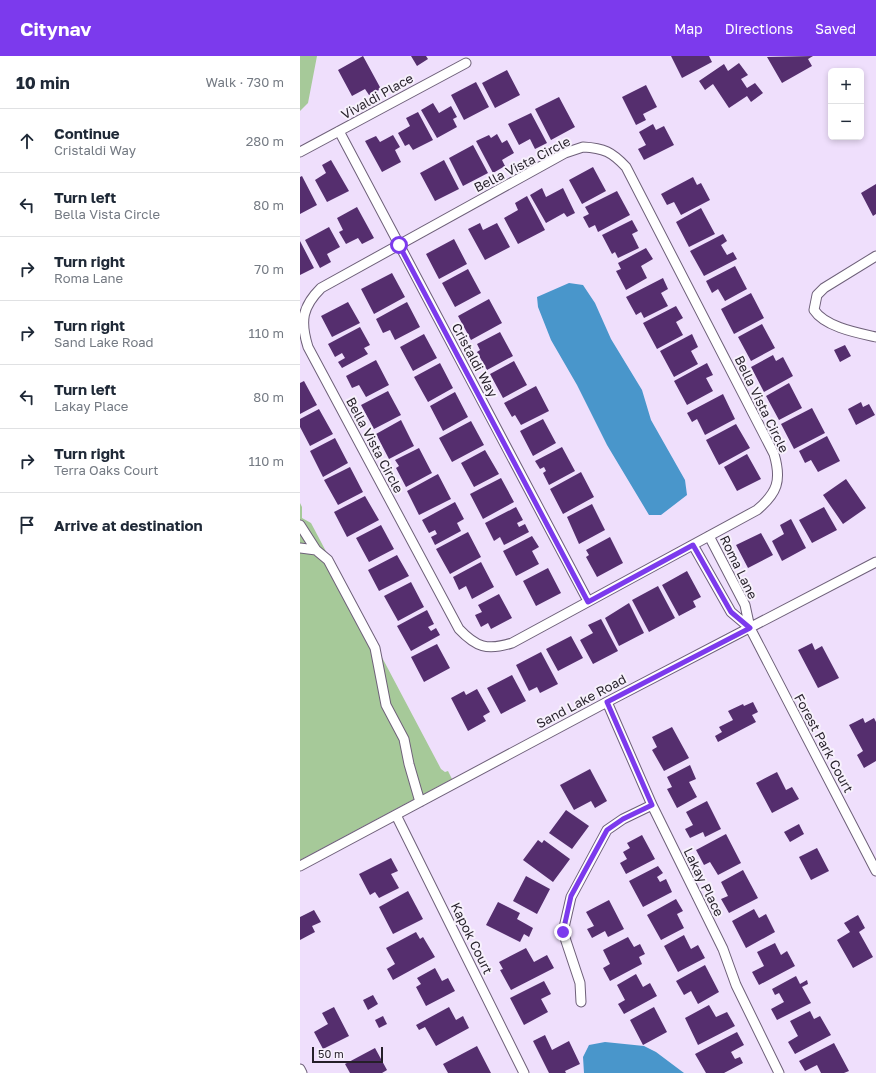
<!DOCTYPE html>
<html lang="en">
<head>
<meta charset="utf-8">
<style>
	body { margin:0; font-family:"Golos Text",sans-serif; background:#f2f2f3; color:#1f2937 }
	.controls { position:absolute; right:12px; top:12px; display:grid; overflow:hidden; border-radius:6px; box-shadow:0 2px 6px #0003 }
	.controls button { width:36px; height:36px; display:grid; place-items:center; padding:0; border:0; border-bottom:1px solid #e0e1e3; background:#fff; color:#1f2937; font:20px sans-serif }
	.scale { position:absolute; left:12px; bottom:10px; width:71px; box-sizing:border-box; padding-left:4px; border:2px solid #251f29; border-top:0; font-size:11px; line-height:14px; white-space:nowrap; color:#251f29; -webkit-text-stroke:3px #f7f1fc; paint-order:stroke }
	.stop { position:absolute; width:12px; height:12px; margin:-9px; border:3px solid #7c3aed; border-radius:50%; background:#fff }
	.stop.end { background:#7c3aed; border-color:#fff; box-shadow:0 1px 4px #0008 }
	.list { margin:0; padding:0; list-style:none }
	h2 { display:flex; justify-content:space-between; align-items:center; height:52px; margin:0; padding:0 16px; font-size:17px }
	h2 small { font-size:13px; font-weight:400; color:#747a83 }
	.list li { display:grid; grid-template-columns:26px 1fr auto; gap:12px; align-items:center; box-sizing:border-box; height:64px; padding:0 16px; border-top:1px solid #e0e1e3 }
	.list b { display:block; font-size:15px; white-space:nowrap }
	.list p { margin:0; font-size:13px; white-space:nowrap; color:#747a83 }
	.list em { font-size:13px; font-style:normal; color:#747a83 }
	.icon { flex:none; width:22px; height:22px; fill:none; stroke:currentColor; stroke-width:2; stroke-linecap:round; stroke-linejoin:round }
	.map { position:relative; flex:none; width:576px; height:1017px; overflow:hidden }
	header { display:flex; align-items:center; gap:24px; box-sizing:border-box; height:56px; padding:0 20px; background:#7c3aed; color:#fff }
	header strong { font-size:19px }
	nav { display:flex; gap:22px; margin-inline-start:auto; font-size:14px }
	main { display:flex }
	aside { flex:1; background:#fff }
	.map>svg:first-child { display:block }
	.green { fill:#a6c999 }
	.water { fill:#4996cb }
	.building { fill:#552e6e }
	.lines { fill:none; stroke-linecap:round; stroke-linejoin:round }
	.minor-casing { stroke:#6e6079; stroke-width:11 }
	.minor { stroke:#fff; stroke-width:9 }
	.route { stroke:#7c3aed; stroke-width:5 }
	.labels { text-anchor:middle; stroke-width:4; stroke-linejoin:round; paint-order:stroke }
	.street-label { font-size:13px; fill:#251f29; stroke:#f7f1fc }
</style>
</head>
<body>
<header>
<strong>Citynav</strong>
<nav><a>Map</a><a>Directions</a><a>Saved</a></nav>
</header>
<main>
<aside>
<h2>10 min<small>Walk · 730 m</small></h2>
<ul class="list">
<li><svg class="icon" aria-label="ahead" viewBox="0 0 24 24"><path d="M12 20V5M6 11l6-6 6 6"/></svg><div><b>Continue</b><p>Cristaldi Way</p></div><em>280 m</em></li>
<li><svg class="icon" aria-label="left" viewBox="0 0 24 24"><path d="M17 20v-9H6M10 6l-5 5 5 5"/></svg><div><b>Turn left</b><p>Bella Vista Circle</p></div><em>80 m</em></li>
<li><svg class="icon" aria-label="right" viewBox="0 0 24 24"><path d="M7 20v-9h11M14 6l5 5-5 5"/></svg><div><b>Turn right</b><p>Roma Lane</p></div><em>70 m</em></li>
<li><svg class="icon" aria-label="right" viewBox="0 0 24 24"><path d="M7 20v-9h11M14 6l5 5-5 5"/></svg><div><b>Turn right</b><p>Sand Lake Road</p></div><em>110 m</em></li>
<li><svg class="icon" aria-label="left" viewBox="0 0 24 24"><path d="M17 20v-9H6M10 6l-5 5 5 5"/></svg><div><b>Turn left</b><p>Lakay Place</p></div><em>80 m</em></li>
<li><svg class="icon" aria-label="right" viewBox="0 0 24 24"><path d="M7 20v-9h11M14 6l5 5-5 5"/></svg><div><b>Turn right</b><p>Terra Oaks Court</p></div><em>110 m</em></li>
<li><svg class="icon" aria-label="arrive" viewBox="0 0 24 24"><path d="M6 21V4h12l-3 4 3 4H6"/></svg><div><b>Arrive at destination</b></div></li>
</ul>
</aside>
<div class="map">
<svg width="576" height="1017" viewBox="0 0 576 1017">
	<rect width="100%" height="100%" fill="#efdffc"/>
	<path class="green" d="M0 0H17L8 47 0 55Z
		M0 447 2 451V462L11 467 141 713 145 716 148 715 152 723 0 804Z"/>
	<path class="water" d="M269 227 283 229 295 247 311 283 342 334 351 364 385 424 387 439 361 459H349L307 389 277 329 251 284 238 251 237 241Z
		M305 986 344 990 356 996 384 1017H284L283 1001 289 989Z"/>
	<path class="building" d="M63 0 81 33 69 39 65 33 52 40 38 14Z
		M111 0H126L128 3 117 10Z
		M371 0H409L412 6 382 22Z
		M513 0 508 3 512 10 482 27 467 1Z
		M439 7 448 19 441 23 447 32 455 27 463 37 451 46 447 40 429 52 413 28 405 34 399 25 424 8 428 15Z
		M207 14 220 39 195 52 182 27Z
		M176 26 189 51 164 64 151 39Z
		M346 29 357 51 343 58 346 64 336 69 322 41Z
		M259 41 275 71 251 84 235 53Z
		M133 47 139 57 151 50 157 61 153 63 157 71 137 82 121 54Z
		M118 56 133 84 113 94 109 88 105 90 98 77 110 70 106 62Z
		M231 57 247 87 235 93 230 83 219 89 208 68Z
		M353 68 356 74 364 70 374 89 344 104 338 93 346 89 339 76Z
		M197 78 202 87 207 84 214 97 202 104 205 110 193 117 176 85 189 79 191 82Z
		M93 79 100 91 95 94 101 106 82 116 65 85 76 80 80 86Z
		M173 89 188 117 163 130 149 102Z
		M31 104 49 135 27 146 15 124 26 117 22 109Z
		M144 104 159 133 135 145 120 117Z
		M293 111 306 135 282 148 269 124Z
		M2 120 17 149 0 158V121Z
		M393 121 397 129 401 127 410 144 381 159 374 146 367 149 361 138Z
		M576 128V158L573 160 561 137Z
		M242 132 246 141 263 132 275 157 267 161 264 157 246 167 230 139Z
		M317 135 330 159 298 176 295 169 289 172 283 161 289 158 285 151Z
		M227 140 245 174 218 188 204 162 218 154 215 147Z
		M57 151 74 182 62 188 58 182 46 188 39 176 43 174 37 162Z
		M401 152 415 178 389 191 376 166Z
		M332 164 338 175 332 178 339 192 318 202 315 196 312 198 302 179Z
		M180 167 183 174 197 167 210 191 185 204 168 173Z
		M29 171 40 191 27 198 31 206 20 212 5 184Z
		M423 178 427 185 421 189 427 199 433 196 437 203 404 220 390 195Z
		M154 183 167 208 139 223 126 198Z
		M0 185 14 212 0 219Z
		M346 192 353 203 341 210 347 222 326 234 316 215 321 213 318 207Z
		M435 210 447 233 425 245 418 233 412 237 406 225Z
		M168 213 181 237 155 251 142 227Z
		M92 217 105 241 74 258 61 233Z
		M363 222 368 233 361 237 368 250 344 262 341 256 336 259 326 241Z
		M451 237 464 262 434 278 421 253Z
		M189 243 202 267 171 284 158 260Z
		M48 246 60 267 32 281 21 260Z
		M107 246 120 271 95 284 90 274 83 277 76 263Z
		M376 250 383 262 376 266 383 279 357 293 343 267Z
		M462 268 475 292 451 305 438 281Z
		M60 271 70 289 64 292 68 298 42 312 38 306 45 302 42 297 35 301 28 288Z
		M200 276 213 300 187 314 177 296 180 294 177 288Z
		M124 278 137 302 113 315 100 291Z
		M392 278 398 291 391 295 398 308 374 321 360 295Z
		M545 289 551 300 540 306 534 294Z
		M473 299 476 305 483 301 493 320 464 336 451 311Z
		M76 304 89 329 66 341 59 329 52 332 46 320Z
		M214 305 227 329 203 342 190 318Z
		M140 307 153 332 128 346 114 321Z
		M407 307 413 319 406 322 413 335 387 349 374 325Z
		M4 325 17 349 0 358V327Z
		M489 327 502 352 479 364 466 340Z
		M236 330 249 355 221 369 215 359 212 361 204 347Z
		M88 335 101 359 74 373 61 349Z
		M155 336 168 361 143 375 130 350Z
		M423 338 435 363 405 379 397 363 392 366 387 357Z
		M561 346 563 351 569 348 575 359 556 369 548 353Z
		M512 352 525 377 494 393 481 368Z
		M19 353 33 378 10 390 0 371V363Z
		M243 363 256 387 233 400 220 375Z
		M101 364 114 390 89 403 76 378Z
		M171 365 184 389 152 406 139 382Z
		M436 368 450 392 419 409 406 384Z
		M527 380 540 405 518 416 511 404 505 407 499 395Z
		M35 382 48 407 23 421 10 395Z
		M262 391 275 415 249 429 243 417 246 415 244 411 240 413 235 405Z
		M119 392 132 417 106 431 96 412 99 410 95 404Z
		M185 394 199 418 174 431 161 407Z
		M447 398 461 423 437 435 424 411Z
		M50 411 63 436 38 449 24 424Z
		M281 416 294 441 263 458 250 433Z
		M138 418 151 443 119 459 107 435Z
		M201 422 214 446 183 463 170 438Z
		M546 423 566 452 543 468 523 439Z
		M65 440 79 464 47 481 34 456Z
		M155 446 164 463 157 467 161 475 135 489 131 481 137 478 135 474 129 477 122 464Z
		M292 448 305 474 279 488 267 461Z
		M216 451 223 464 217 467 219 471 225 468 229 476 204 489 200 481 194 485 185 467Z
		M524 451 537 474 512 487 499 464Z
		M491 463 506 492 482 505 472 485 484 478 480 469Z
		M81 469 94 493 69 506 56 482Z
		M168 476 181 501 150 518 136 493Z
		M461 477 473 499 448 512 436 489Z
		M232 480 239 491 232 495 239 508 216 520 203 495Z
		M310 481 323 507 297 521 286 501 289 499 286 494Z
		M97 499 109 520 79 535 68 514Z
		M181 506 194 531 172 543 166 530 159 534 153 521Z
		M248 512 261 537 236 550 223 525Z
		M387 515 401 541 393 545 396 551 379 560 362 529Z
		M111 526 124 551 98 565 84 540Z
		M358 530 375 562 349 576 332 544Z
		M199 538 212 562 191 573 188 567 181 571 175 559 182 556 178 549Z
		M329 547 344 577 319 590 305 562Z
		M127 554 134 568 128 571 131 575 136 572 140 579 111 595 97 570Z
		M301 563 318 595 293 608 280 584 293 577 288 569Z
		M271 580 283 602 258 615 246 593Z
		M512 587 515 594 522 590 539 622 518 632 498 594Z
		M137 588 150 612 124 626 111 601Z
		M241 596 258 628 240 637 237 631 229 635 216 609Z
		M212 619 226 645 201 658 187 632Z
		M177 633 190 656 183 660 186 665 168 675 151 642 164 635 166 639Z
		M453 646 458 656 452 659 456 666 418 686 415 680 422 676 419 671 433 664 428 655 443 648 444 650Z
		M563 662 565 667 574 662 576 666V705L564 712 557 699 563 695 549 669Z
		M372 671 389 702 364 715 352 694 357 691 352 681Z
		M390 709 396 723 389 726 397 741 377 752 367 733 372 731 367 721Z
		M290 713 307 745 295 752 291 745 274 754 260 729Z
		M477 716 486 734 492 731 499 743 472 757 456 727Z
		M407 745 421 773 405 781 403 776 390 782 385 773 393 769 386 756Z
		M266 754 289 770 272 793 249 777Z
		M499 768 504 778 490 786 484 776Z
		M426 778 441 807 418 819 410 806 404 809 396 794Z
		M342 779 355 803 326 818 320 807 327 803 323 796 330 792 327 787Z
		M238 784 242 787 244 784 270 803 253 826 223 804Z
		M517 792 529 815 511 824 499 801Z
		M91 802 98 815 91 818 99 832 79 842 75 836 70 839 59 818Z
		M358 810 363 817 357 821 360 826 366 823 372 836 343 851 329 825Z
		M443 814 458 842 429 857 421 843 428 840 421 826Z
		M226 820 250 833 237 858 213 845Z
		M108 835 123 863 93 878 79 851Z
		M376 843 383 855 377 858 384 872 361 884 347 859Z
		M309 844 324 873 308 881 305 875 292 882 287 873 294 870 286 856Z
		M198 846 220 857 217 863 233 872 229 881 224 878 220 886 186 869Z
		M454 853 459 862 466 858 475 876 446 892 432 865Z
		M14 854 21 866 12 870 15 876 0 884V861Z
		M558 859 565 872 559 876 573 901 553 912 537 884 550 876 544 867Z
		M116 876 120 883 123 881 135 901 93 924 87 913 95 908 86 892Z
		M384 879 391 893 398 889 405 902 378 916 364 890Z
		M328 881 334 891 340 888 345 898 339 901 342 908 310 925 303 912 310 908 303 894Z
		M475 887 481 899 487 895 495 910 459 929 452 916 464 910 457 896Z
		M226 892 234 906 247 899 254 912 211 934 200 914 203 913 199 906Z
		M405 909 419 936 398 948 391 935 384 939 376 925Z
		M135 912 142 925 148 922 155 935 126 950 116 931 121 928 117 922Z
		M336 918 343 931 350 927 357 940 324 958 318 948 325 944 317 929Z
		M496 920 500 928 507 924 508 928 502 931 511 947 477 964 471 953 484 946 479 937 475 939 472 933Z
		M244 925 251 938 241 943 248 956 224 969 210 942Z
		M73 939 78 948 68 954 63 944Z
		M409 949 416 961 427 956 435 970 398 989 385 962Z
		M34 951 49 980 23 993 14 976 28 968 22 957Z
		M149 951 156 964 163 960 169 972 136 990 125 971 119 974 116 969Z
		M354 951 367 976 343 989 330 964Z
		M510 955 514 963 520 960 531 979 495 998 488 986 498 980 490 965Z
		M83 960 87 968 79 972 75 964Z
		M437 976 444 989 431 996 435 1003 440 1001 443 1007 424 1017H406L395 998Z
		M245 979 252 994 269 985 280 1008 265 1015 266 1017H249L233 985Z
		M534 987 549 1015 544 1017H521L517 1009 505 1015 499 1005Z
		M177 990 191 1017H148L143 1008Z
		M75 992 87 1014 82 1017H50L45 1008Z"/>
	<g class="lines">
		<defs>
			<path id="minor" d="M39 75 288 545
				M283 91C304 92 312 96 326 111L474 398C482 425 477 437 457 454L212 587C187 595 176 591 159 573L8 291C0 265 2 251 21 232L265 97Z
				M0 96 166 7
				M576 200 524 232 517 239 514 254C525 271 558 277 576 281
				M0 469 16 494
				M409 480 445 549 450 572 576 815
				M393 489 431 556 450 572
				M0 492 16 494 28 504 75 592 86 649 104 683 109 708 120 746
				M307 646 352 749 423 893 436 929 479 1017
				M96 759 224 1017
				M0 810 307 646 576 506
				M281 946 280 927 263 876 271 841 307 774 323 763 352 749
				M0 1013 2 1017"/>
		</defs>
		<use href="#minor" class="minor-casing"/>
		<use href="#minor" class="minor"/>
	</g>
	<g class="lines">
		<path class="route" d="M99 189 288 546 393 489 431 556 450 572 307 646 352 749 323 763 307 774 271 840 263 876"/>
	</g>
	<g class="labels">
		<g class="street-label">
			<text transform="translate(77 40) rotate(-29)" y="5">Vivaldi Place</text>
			<text transform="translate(222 108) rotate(-27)" y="5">Bella Vista Circle</text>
			<text transform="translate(175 304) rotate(62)" y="5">Cristaldi Way</text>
			<text transform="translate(462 348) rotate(64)" y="5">Bella Vista Circle</text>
			<text transform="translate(75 389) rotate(62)" y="5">Bella Vista Circle</text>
			<text transform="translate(439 511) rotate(64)" y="5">Roma Lane</text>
			<text transform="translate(281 645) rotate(-28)" y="5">Sand Lake Road</text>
			<text transform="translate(524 687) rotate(62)" y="5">Forest Park Court</text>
			<text transform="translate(404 826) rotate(64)" y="5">Lakay Place</text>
			<text transform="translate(172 882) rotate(64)" y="5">Kapok Court</text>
		</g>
	</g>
</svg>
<div class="controls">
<button>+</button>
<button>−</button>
</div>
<div class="scale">50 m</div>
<div class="stop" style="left:99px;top:189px"></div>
<div class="stop end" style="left:263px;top:876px"></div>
</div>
</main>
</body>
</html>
